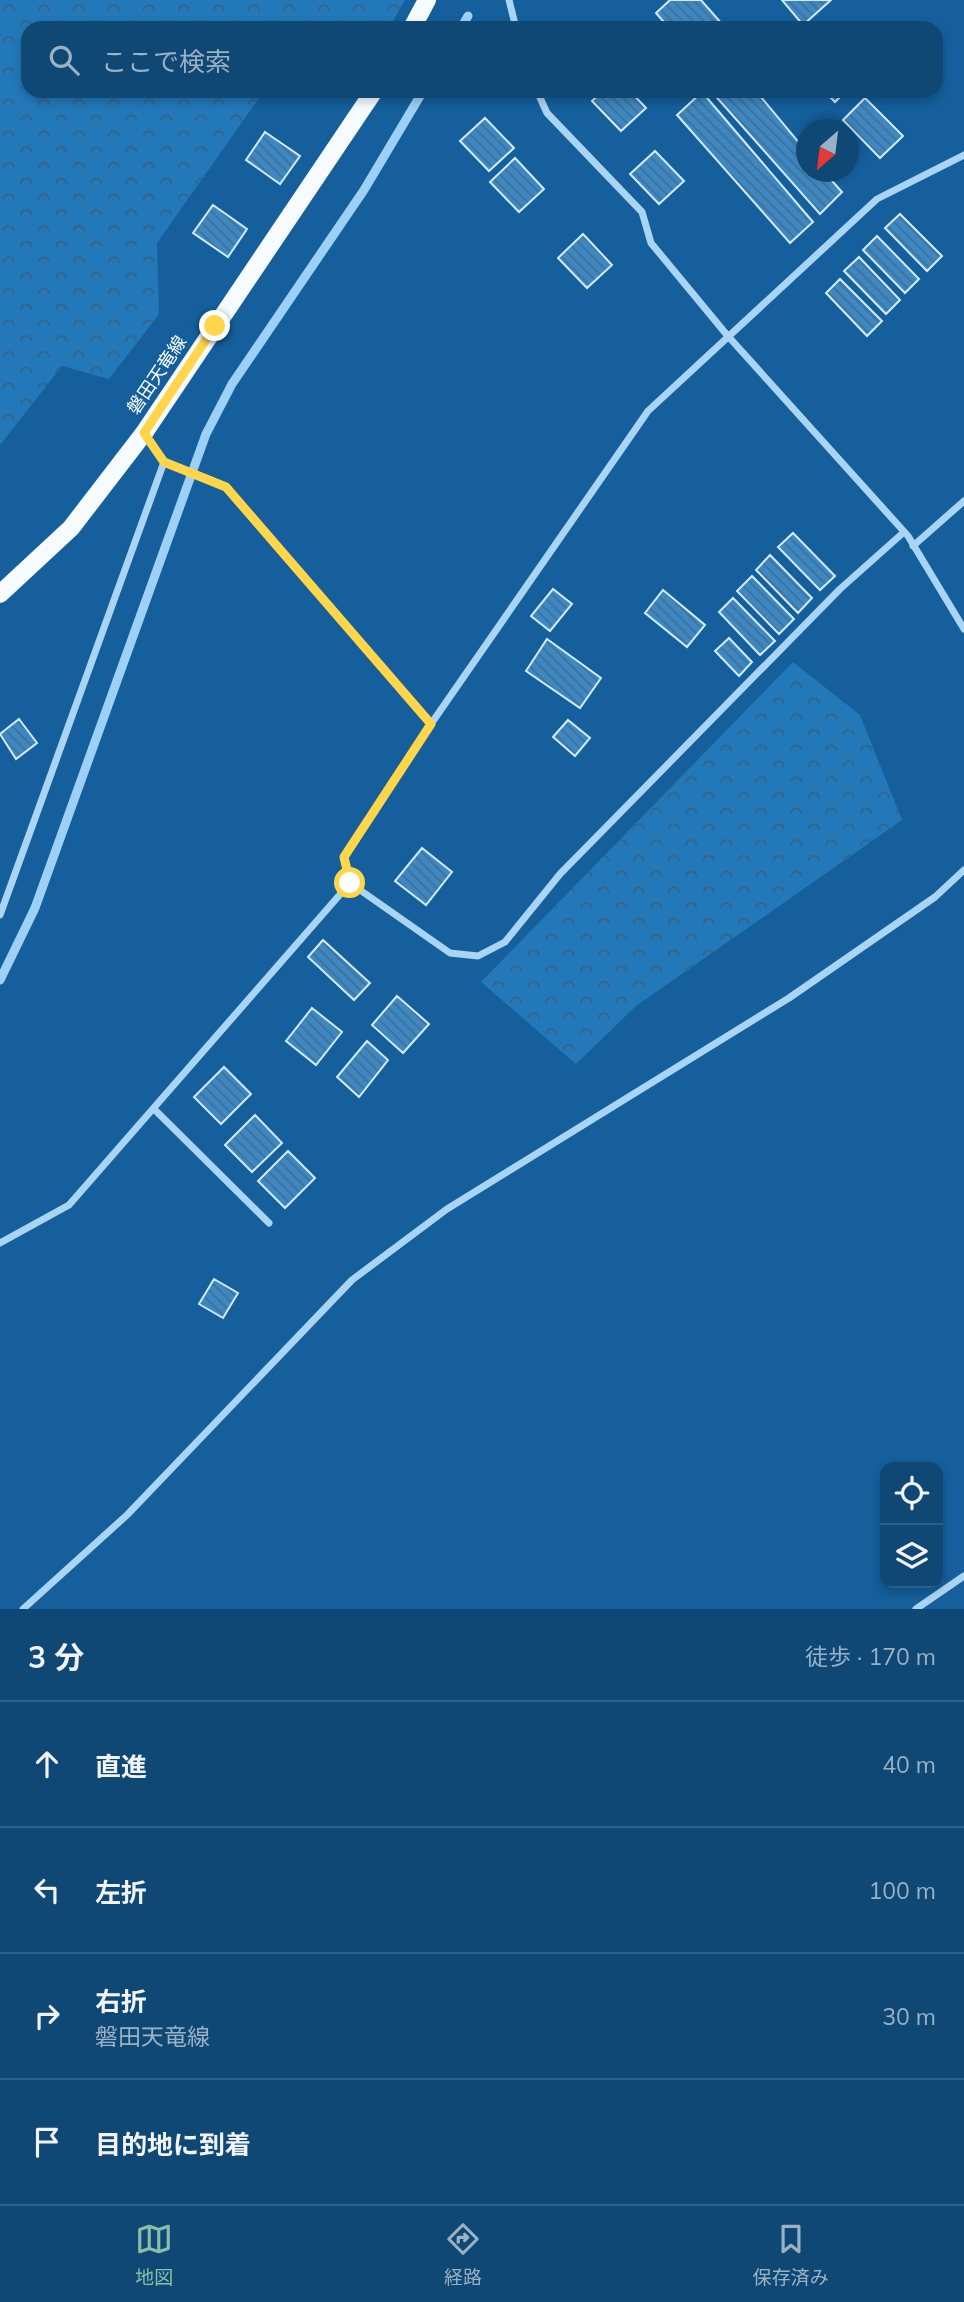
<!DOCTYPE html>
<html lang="ja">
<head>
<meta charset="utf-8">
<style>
	body { margin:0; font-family:Mulish,"Noto Sans JP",sans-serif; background:#1d517d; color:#f1f3f6 }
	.controls { position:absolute; right:21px; bottom:21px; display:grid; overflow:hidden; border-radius:14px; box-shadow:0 4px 10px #0003 }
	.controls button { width:63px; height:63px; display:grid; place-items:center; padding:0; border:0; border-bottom:2px solid #2f5f87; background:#0f4775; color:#f1f3f6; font:35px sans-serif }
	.compass { position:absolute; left:796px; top:119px; width:63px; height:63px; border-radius:50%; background:#0f4775; box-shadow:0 4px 10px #0003; rotate:208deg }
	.stop { position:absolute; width:21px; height:21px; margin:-16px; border:5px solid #ffd54a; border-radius:50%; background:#fff }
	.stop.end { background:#ffd54a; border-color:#fff; box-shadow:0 2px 7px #0008 }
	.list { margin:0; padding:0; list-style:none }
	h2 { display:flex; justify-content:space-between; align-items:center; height:91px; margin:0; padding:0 28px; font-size:30px }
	h2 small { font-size:23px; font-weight:400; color:#9bb2c5 }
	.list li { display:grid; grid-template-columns:46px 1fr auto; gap:21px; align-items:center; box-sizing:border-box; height:126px; padding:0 28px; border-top:2px solid #2f5f87 }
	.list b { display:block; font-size:26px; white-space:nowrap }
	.list p { margin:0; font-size:23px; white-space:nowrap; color:#9bb2c5 }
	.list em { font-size:23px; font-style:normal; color:#9bb2c5 }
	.icon { flex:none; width:38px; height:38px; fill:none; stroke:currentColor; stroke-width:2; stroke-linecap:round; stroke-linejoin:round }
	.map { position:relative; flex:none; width:964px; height:1609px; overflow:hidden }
	.search { position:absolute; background:#0f4775; box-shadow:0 4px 10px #0003; left:21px; right:21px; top:21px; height:77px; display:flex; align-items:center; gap:18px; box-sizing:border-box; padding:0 24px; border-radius:21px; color:#9bb2c5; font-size:26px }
	.sheet { height:595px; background:#0f4775 }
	nav { display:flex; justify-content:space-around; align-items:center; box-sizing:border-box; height:98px; border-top:2px solid #2f5f87; background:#0f4775; font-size:19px; color:#9bb2c5 }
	nav a { display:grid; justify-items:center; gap:4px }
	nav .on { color:#8abfa5 }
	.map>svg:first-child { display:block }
	.forest { fill:url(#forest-crowns) }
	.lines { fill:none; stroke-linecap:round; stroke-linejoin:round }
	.stream { stroke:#9cd0f6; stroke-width:9 }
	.building { fill:url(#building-back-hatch); stroke:#d2ebfd; stroke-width:2 }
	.street { stroke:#aad4f3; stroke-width:7 }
	.primary { stroke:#f6fbff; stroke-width:18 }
	.route { stroke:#ffd54a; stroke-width:9 }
	.labels { text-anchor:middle; stroke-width:5; stroke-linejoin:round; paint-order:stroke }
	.street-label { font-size:18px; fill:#fff; stroke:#145f9c }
</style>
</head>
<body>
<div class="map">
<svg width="964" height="1609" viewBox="0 0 964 1609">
	<defs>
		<pattern id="forest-crowns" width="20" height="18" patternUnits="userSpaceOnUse" patternTransform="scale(1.75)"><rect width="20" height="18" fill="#2378b9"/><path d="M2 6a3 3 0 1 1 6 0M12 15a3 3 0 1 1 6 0" fill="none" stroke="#386282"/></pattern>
		<pattern id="building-back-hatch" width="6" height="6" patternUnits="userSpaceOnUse" patternTransform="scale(1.75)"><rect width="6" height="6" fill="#3d88c3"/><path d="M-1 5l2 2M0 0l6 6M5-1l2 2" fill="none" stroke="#437093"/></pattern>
	</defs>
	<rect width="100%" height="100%" fill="#145f9c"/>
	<path class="forest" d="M0 0H405L389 28H28V91H264L157 243 159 314 109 379 62 366 0 445Z
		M793 662 860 715 902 820 636 1006 576 1064 481 982Z"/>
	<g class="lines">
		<path class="stream" d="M461 28 468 16
			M0 980 35 908 206 434 232 384 364 190 423 91"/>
	</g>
	<path class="building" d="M670 0H701L723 25 719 28H669L656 13Z
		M782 0H831L803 25Z
		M603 91H630L646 108 621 131 592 101Z
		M711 91H756L806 151V172H824L842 192 820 214Z
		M824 91H846L835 102Z
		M702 92 813 222 790 243 677 115Z
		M865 98 903 136 880 158 843 120Z
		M485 118 514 148 489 171 460 141Z
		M265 132 300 156 280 184 246 160Z
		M655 151 684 181 659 204 630 174Z
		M515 158 544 189 519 212 490 182Z
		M213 205 247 229 228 257 193 233Z
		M900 214 942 256 927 271 885 228Z
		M583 234 612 265 587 288 558 258Z
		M877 236 919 279 905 293 863 250Z
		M859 257 900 300 886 314 844 271Z
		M840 279 882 321 867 336 826 293Z
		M793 533 835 576 820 590 778 547Z
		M770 555 812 598 798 613 756 570Z
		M752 576 794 619 779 634 737 591Z
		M553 589 572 604 550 631 531 616Z
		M663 590 705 625 687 647 645 613Z
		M733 598 775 641 760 655 719 612Z
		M729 638 752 662 739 676 715 651Z
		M547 639 601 678 580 708 526 671Z
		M19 719 37 743 16 759 0 734Z
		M568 720 590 738 575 756 553 737Z
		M422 848 452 872 426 905 395 881Z
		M323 940 370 983 354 1000 308 957Z
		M397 996 429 1024 403 1053 372 1025Z
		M312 1008 342 1032 316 1065 286 1041Z
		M367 1041 388 1060 359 1097 337 1077Z
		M224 1067 251 1094 221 1124 194 1097Z
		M255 1115 282 1143 252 1172 225 1145Z
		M288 1151 315 1178 285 1208 258 1181Z
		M214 1279 238 1293 223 1318 199 1304Z"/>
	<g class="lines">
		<path class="street" d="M509 0 516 28
			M537 91 547 113 642 212 651 243 727 335 908 536 964 629
			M164 462 226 487 431 724
			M904 532 840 589 560 874 505 942 478 956 450 953 350 883 344 857 431 724 648 411 877 199 964 155
			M913 546 964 501
			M0 915 164 462 144 433
			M154 1109 269 1223
			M0 1243 69 1205 350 883
			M23 1609 127 1515 352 1280 447 1209 789 998 935 897 964 870
			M916 1609 964 1576"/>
		<path class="primary" d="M412 28 427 0
			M0 594 71 528 144 433 374 91"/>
	</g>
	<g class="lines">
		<path class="route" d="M215 326 144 433 164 462 226 487 431 724 344 857 350 883"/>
	</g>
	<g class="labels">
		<g class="street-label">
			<text transform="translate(157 375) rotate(-56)" y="6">磐田天竜線</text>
		</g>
	</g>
</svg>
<div class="controls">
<button><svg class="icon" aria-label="locate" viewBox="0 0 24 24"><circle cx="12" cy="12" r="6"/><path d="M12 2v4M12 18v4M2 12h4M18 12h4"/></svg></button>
<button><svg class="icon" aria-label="layers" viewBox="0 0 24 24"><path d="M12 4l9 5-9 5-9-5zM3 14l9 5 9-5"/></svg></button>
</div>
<svg class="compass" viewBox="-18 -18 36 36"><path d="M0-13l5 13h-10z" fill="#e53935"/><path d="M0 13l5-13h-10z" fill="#9bb2c5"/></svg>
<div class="stop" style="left:350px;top:883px"></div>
<div class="stop end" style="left:215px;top:326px"></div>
<div class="search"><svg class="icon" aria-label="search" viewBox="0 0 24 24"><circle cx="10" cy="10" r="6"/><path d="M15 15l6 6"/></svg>ここで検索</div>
</div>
<section class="sheet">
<h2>3 分<small>徒歩 · 170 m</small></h2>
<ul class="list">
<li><svg class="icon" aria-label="ahead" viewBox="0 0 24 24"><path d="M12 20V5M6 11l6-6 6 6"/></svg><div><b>直進</b></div><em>40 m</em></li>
<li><svg class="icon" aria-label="left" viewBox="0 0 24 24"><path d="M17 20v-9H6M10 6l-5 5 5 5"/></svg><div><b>左折</b></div><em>100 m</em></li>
<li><svg class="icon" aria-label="right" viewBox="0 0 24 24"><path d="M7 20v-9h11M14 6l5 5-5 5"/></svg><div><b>右折</b><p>磐田天竜線</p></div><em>30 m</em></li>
<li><svg class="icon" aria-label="arrive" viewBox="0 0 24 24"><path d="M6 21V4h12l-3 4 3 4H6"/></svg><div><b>目的地に到着</b></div></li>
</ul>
</section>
<nav>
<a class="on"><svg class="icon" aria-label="map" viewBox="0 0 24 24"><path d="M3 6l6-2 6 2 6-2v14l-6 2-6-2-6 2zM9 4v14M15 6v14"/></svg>地図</a>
<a><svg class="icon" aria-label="directions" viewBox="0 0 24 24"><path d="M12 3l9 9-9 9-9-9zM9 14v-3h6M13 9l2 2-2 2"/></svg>経路</a>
<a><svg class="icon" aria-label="saved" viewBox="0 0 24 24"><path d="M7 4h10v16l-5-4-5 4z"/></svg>保存済み</a>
</nav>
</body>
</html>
